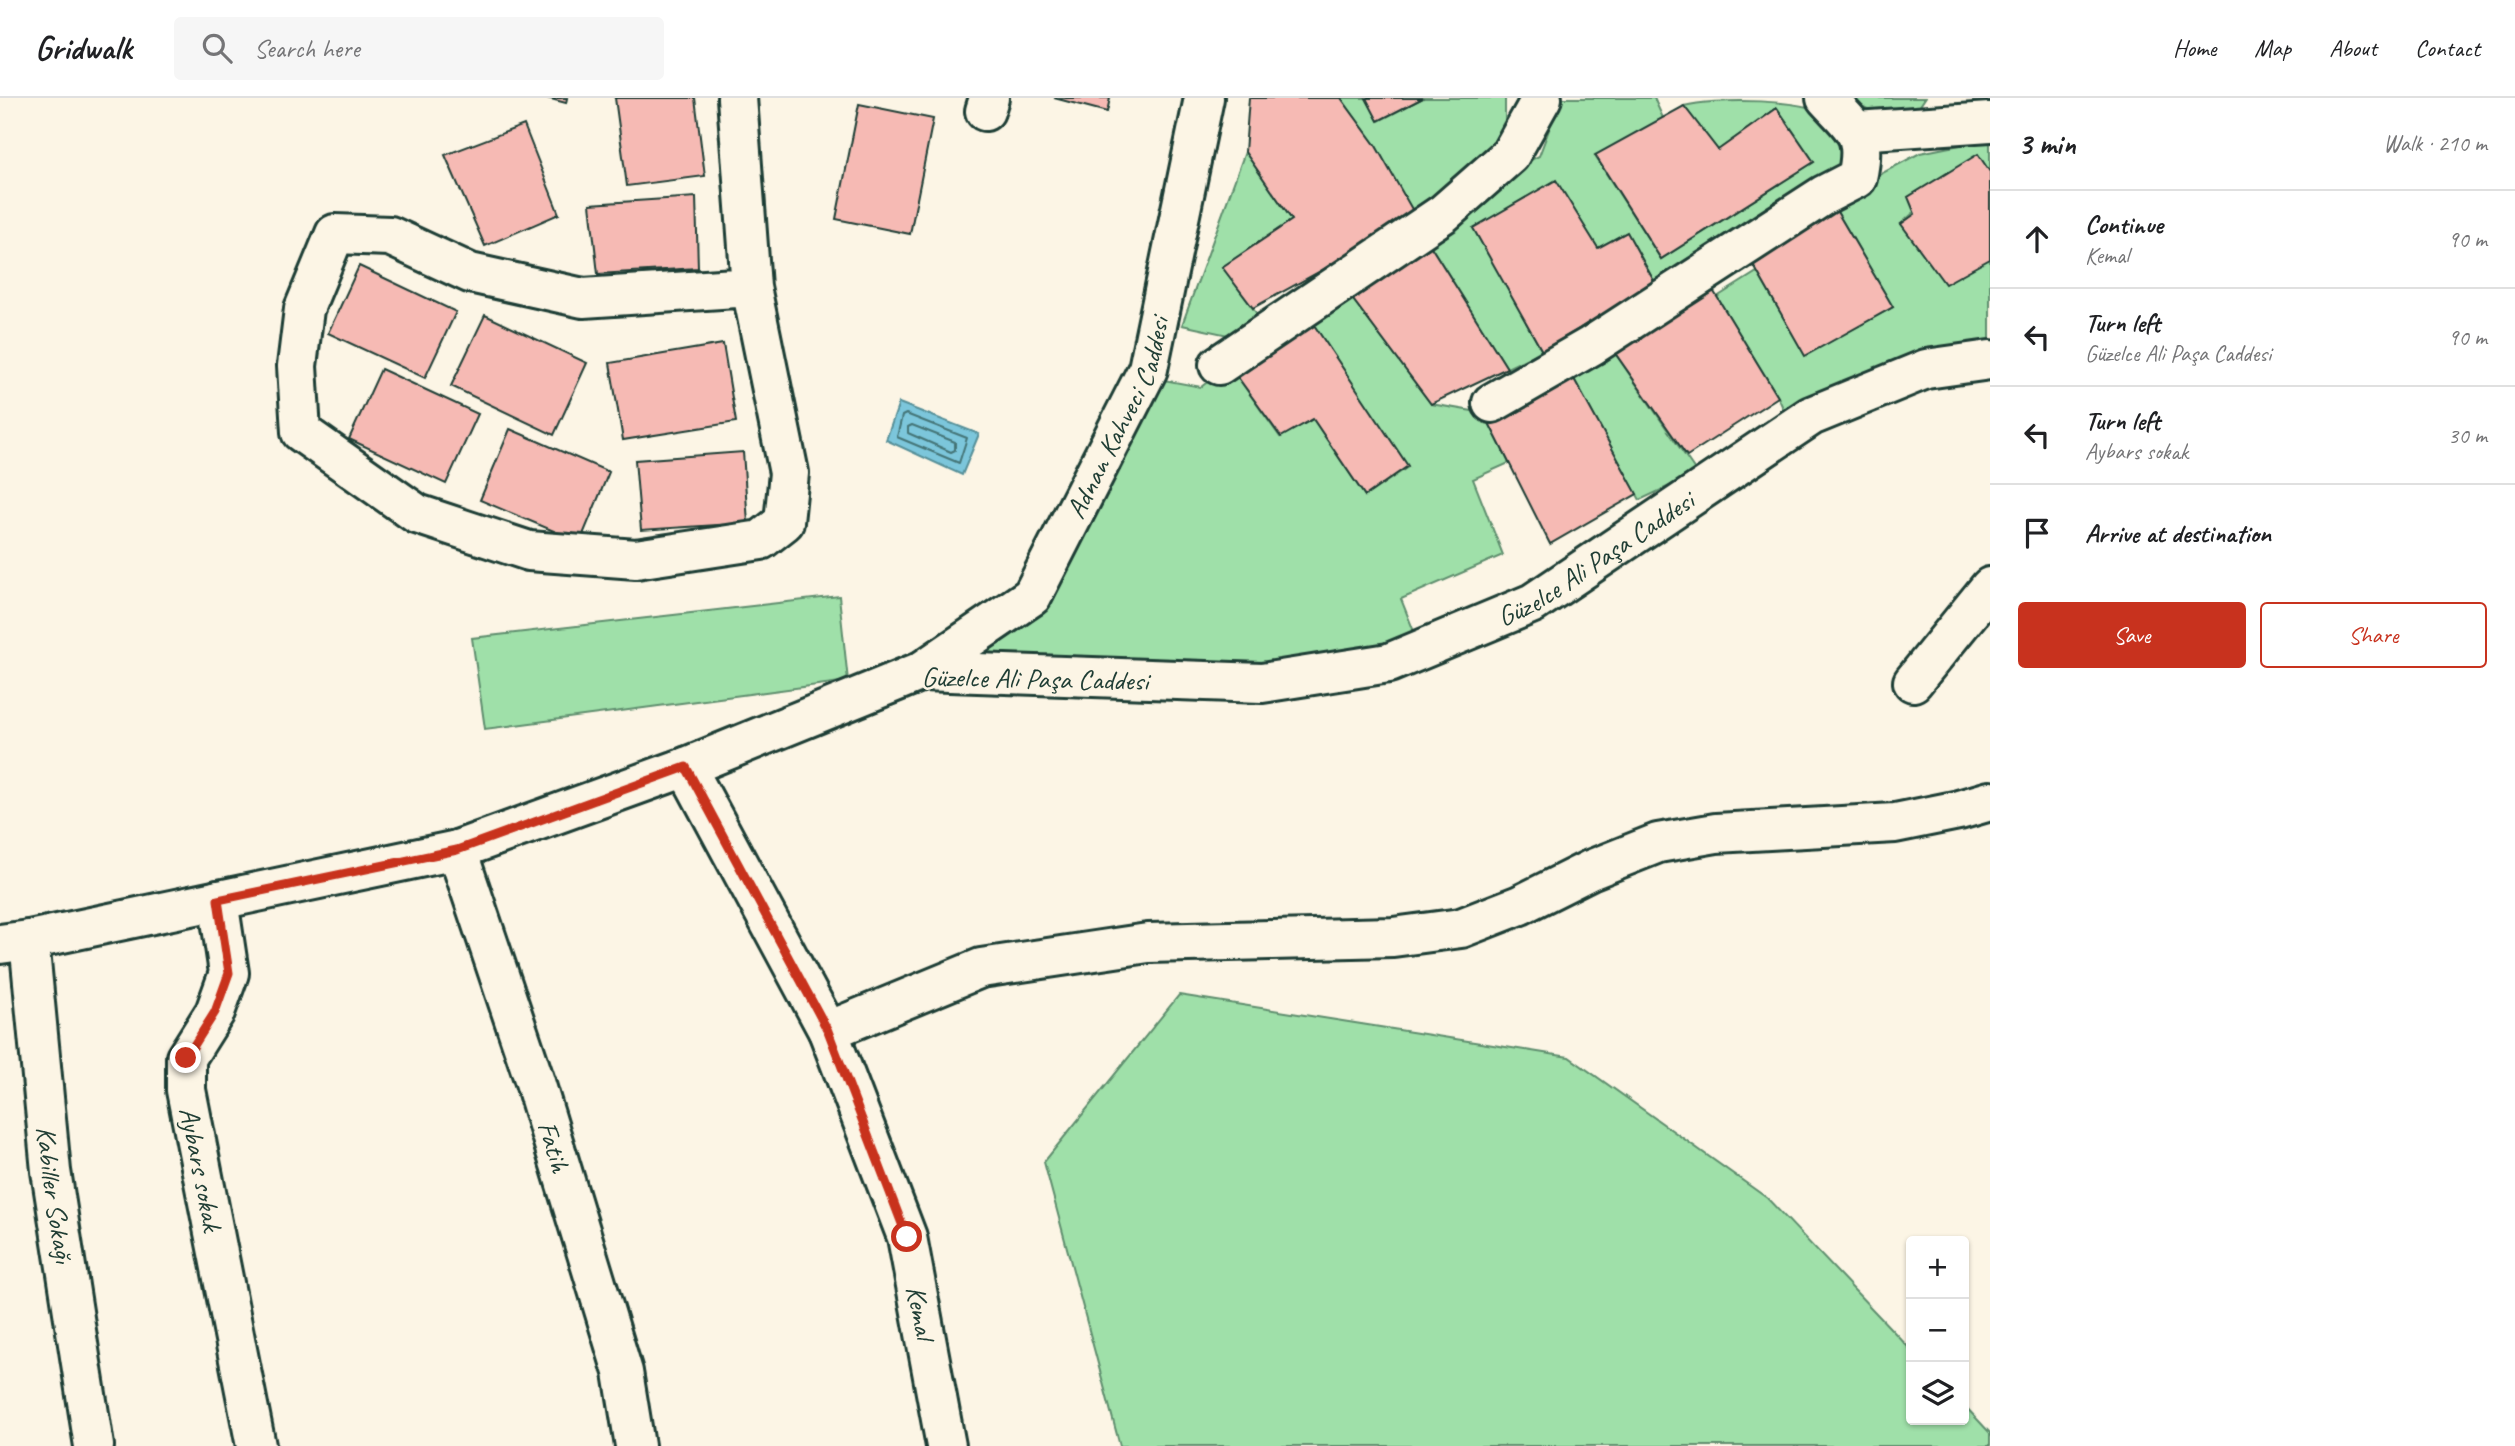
<!DOCTYPE html>
<html lang="en">
<head>
<meta charset="utf-8">
<style>
	body { margin:0; font-family:Caveat,sans-serif; background:#f6f6f6; color:#202124 }
	.controls { position:absolute; right:21px; bottom:21px; display:grid; overflow:hidden; border-radius:7px; box-shadow:0 2px 5px #0004 }
	.controls button { width:63px; height:63px; display:grid; place-items:center; padding:0; border:0; border-bottom:2px solid #e0e0e0; background:#fff; color:#202124; font:35px sans-serif }
	.stop { position:absolute; width:21px; height:21px; margin:-16px; border:5px solid #c8321e; border-radius:50%; background:#fff }
	.stop.end { background:#c8321e; border-color:#fff; box-shadow:0 2px 7px #0008 }
	.list { margin:0; padding:0; list-style:none }
	h2 { display:flex; justify-content:space-between; align-items:center; height:91px; margin:0; padding:0 28px; font-size:30px }
	h2 small { font-size:23px; font-weight:400; color:#757577 }
	.list li { display:grid; grid-template-columns:46px 1fr auto; gap:21px; align-items:center; box-sizing:border-box; height:98px; padding:0 28px; border-top:2px solid #e0e0e0 }
	.list b { display:block; font-size:26px; white-space:nowrap }
	.list p { margin:0; font-size:23px; white-space:nowrap; color:#757577 }
	.list em { font-size:23px; font-style:normal; color:#757577 }
	.actions { display:flex; gap:14px; padding:21px 28px }
	.actions a { flex:1; padding:16px 0; border:2px solid #c8321e; border-radius:7px; text-align:center; font-size:24px; color:#c8321e }
	.actions .main { background:#c8321e; color:#fff }
	.icon { flex:none; width:38px; height:38px; fill:none; stroke:currentColor; stroke-width:2; stroke-linecap:round; stroke-linejoin:round }
	.map { position:relative; flex:none; width:1990px; height:1348px; overflow:hidden }
	header { display:flex; align-items:center; gap:42px; box-sizing:border-box; height:98px; padding:0 35px; background:#fff; border-bottom:2px solid #e0e0e0 }
	header strong { font-size:33px }
	nav { display:flex; gap:38px; margin-inline-start:auto; font-size:24px }
	.search { width:490px; height:63px; background:#f6f6f6; display:flex; align-items:center; gap:18px; box-sizing:border-box; padding:0 24px; border-radius:7px; color:#757577; font-size:26px }
	main { display:flex }
	aside { flex:1; background:#fff }
	.map>svg:first-child { display:block }
	.green { fill:#9fe0a9; stroke:#5f8e6e; stroke-width:2 }
	.water { fill:#7bc6db; stroke:#568f98; stroke-width:2 }
	.lines { fill:none; stroke-linecap:round; stroke-linejoin:round }
	.shore { stroke:#447477; stroke-width:2 }
	.building { fill:#f6bab4; stroke:#1f3d34; stroke-width:2 }
	.minor-casing { stroke:#1f3d34; stroke-width:44 }
	.major-casing { stroke:#1f3d34; stroke-width:44 }
	.minor { stroke:#fcf5e5; stroke-width:38 }
	.major { stroke:#fcf5e5; stroke-width:38 }
	.route { stroke:#c8321e; stroke-width:9 }
	.labels { text-anchor:middle; stroke-width:5; stroke-linejoin:round; paint-order:stroke }
	.street-label { font-size:28px; fill:#1f3d34; stroke:#fcf5e5 }
</style>
</head>
<body>
<header>
<strong>Gridwalk</strong>
<div class="search"><svg class="icon" aria-label="search" viewBox="0 0 24 24"><circle cx="10" cy="10" r="6"/><path d="M15 15l6 6"/></svg>Search here</div>
<nav><a>Home</a><a>Map</a><a>About</a><a>Contact</a></nav>
</header>
<main>
<div class="map">
<svg width="1990" height="1348" viewBox="0 0 1990 1348">
	<rect width="100%" height="100%" fill="#fcf5e5"/>
	<filter id="ink" filterUnits="userSpaceOnUse"><feTurbulence type="fractalNoise" baseFrequency=".0143" numOctaves="2"/><feDisplacementMap in="SourceGraphic" scale="14" xChannelSelector="R" yChannelSelector="G"/><feConvolveMatrix kernelMatrix="1 2 1 2 8 2 1 2 1" color-interpolation-filters="sRGB"/></filter>
	<g filter="url(#ink)">
		<path class="green" d="M1341 0H1366L1379 23 1423 0H1505V22L1487 57 1476 89 1539 58 1561 0H1654L1663 20 1595 58 1661 161 1814 64 1777 10 1718 52 1684 8C1712 0 1810 0 1830 19 1839 32 1843 51 1849 65L1835 81 1669 174 1655 185 1627 134 1598 150 1555 83 1474 130 1542 253 1507 270 1430 147 1376 48Z
			M1847 0H1925L1915 15 1884 20Z
			M1990 41V74L1978 57 1901 126 1990 161V246L1788 321 1778 299 1717 199 1757 174 1805 257 1893 209 1833 107 1873 80 1920 55Z
			M1245 54 1292 122 1223 169 1259 219 1237 239 1182 227Z
			M1345 191 1431 306 1484 315 1509 365 1473 381 1503 457 1401 501 1417 541 1308 566 985 564 978 550 1164 282 1201 289 1229 267 1280 339 1313 321 1365 398 1408 369 1304 212Z
			M1608 245 1697 375 1640 402 1568 270Z
			M839 498 848 583 485 631 472 540Z
			M1179 897 1569 959 1767 1100 1911 1252V1322H1964V1307L1990 1335V1348H1120L1044 1064Z"/>
		<path class="water" d="M899 305 979 336 962 377 886 342Z"/>
		<g class="lines">
			<path class="shore" d="M906 316 967 340 959 365 897 339 902 318Z
				M912 327 955 344V352L951 354 908 335V329Z"/>
		</g>
		<path class="building" d="M547 0H567L566 5Z
			M615 0H695L705 78 627 88Z
			M1054 0H1110L1107 14Z
			M1249 0H1341L1376 48 1417 120 1253 210 1222 169 1292 122 1245 54Z
			M1366 0H1423L1378 23Z
			M859 6 933 21 910 136 836 121Z
			M1684 8 1718 52 1777 10 1814 64 1661 161 1595 57Z
			M524 27 559 116 485 148 445 57Z
			M1978 56 1990 74V161L1945 186 1901 126 1915 116 1908 99Z
			M1556 82 1598 150 1627 134 1655 185 1542 253 1473 130Z
			M696 99 698 170 598 176 590 106Z
			M1833 107 1893 209 1805 258 1746 154Z
			M1428 144 1507 270 1431 306 1345 191Z
			M359 168 456 214 425 280 328 235Z
			M1708 184 1778 299 1687 358 1608 245Z
			M1304 212 1408 368 1365 398 1313 321 1281 339 1229 267Z
			M485 217 587 265 554 337 451 288Z
			M723 246 736 324 623 342 610 265Z
			M1568 270 1637 396 1550 446 1484 315Z
			M381 271 478 316 446 386 349 341Z
			M510 331 609 374 580 444 480 402Z
			M743 354 748 425 641 432 635 362Z"/>
		<g class="lines">
			<defs>
				<g id="minor">
					<path d="M737 0 751 189 789 375 784 424 761 442 636 461 529 453 417 416 301 334 297 268 304 211 335 136 390 138 470 175 583 200 751 189"/>
					<path d="M985 13 989 0"/>
					<path d="M1856 33 1990 24"/>
					<path d="M1219 267 1444 115 1510 57 1542 0"/>
					<path d="M1492 305 1591 248 1824 97 1857 80C1867 35 1855 32 1826 0"/>
					<path d="M1913 584 1990 489"/>
					<path id="s1" d="M686 669 828 933 907 1139 946 1348"/>
					<path id="s2" d="M457 752 535 984 623 1274 635 1348"/>
					<path id="s3" d="M218 802 229 875 215 914 186 960V992L256 1348"/>
					<path id="s4" d="M29 842 51 1073 94 1348"/>
					<path id="s5" d="M0 846 29 842 457 752 686 669 922 573 1262 585 1389 565 1533 505 1811 318 1926 271 1990 262"/>
					<path d="M828 933 981 870 1148 845 1393 839 1461 830 1520 807 1590 772 1658 745 1716 735 1895 725 1959 712 1990 703"/>
				</g>
				<g id="major">
					<path id="s6" d="M922 573 1032 498 1148 271 1204 0"/>
				</g>
			</defs>
			<use href="#minor" class="minor-casing"/>
			<use href="#major" class="major-casing"/>
			<use href="#minor" class="minor"/>
			<use href="#major" class="major"/>
		</g>
	</g>
	<g class="lines" filter="url(#ink)">
		<path class="route" d="M186 960 215 914 229 875 218 802 457 752 686 669 828 933 907 1139"/>
	</g>
	<g class="labels">
		<g class="street-label">
			<text dy="10" stroke="none"><textPath href="#s6" startOffset="332">Adnan Kahveci Caddesi</textPath></text>
			<text dy="10" stroke="none"><textPath href="#s5" startOffset="1666">Güzelce Ali Paşa Caddesi</textPath></text>
			<text transform="translate(1035 580) rotate(1)" y="10">Güzelce Ali Paşa Caddesi</text>
			<text dy="10" stroke="none"><textPath href="#s2" startOffset="312">Fatih</textPath></text>
			<text dy="10" stroke="none"><textPath href="#s3" startOffset="282">Aybars sokak</textPath></text>
			<text dy="10" stroke="none"><textPath href="#s4" startOffset="256">Kabiller Sokağı</textPath></text>
			<text dy="10" stroke="none"><textPath href="#s1" startOffset="597">Kemal</textPath></text>
		</g>
	</g>
</svg>
<div class="controls">
<button>+</button>
<button>−</button>
<button><svg class="icon" aria-label="layers" viewBox="0 0 24 24"><path d="M12 4l9 5-9 5-9-5zM3 14l9 5 9-5"/></svg></button>
</div>
<div class="stop" style="left:907px;top:1139px"></div>
<div class="stop end" style="left:186px;top:960px"></div>
</div>
<aside>
<h2>3 min<small>Walk · 210 m</small></h2>
<ul class="list">
<li><svg class="icon" aria-label="ahead" viewBox="0 0 24 24"><path d="M12 20V5M6 11l6-6 6 6"/></svg><div><b>Continue</b><p>Kemal</p></div><em>90 m</em></li>
<li><svg class="icon" aria-label="left" viewBox="0 0 24 24"><path d="M17 20v-9H6M10 6l-5 5 5 5"/></svg><div><b>Turn left</b><p>Güzelce Ali Paşa Caddesi</p></div><em>90 m</em></li>
<li><svg class="icon" aria-label="left" viewBox="0 0 24 24"><path d="M17 20v-9H6M10 6l-5 5 5 5"/></svg><div><b>Turn left</b><p>Aybars sokak</p></div><em>30 m</em></li>
<li><svg class="icon" aria-label="arrive" viewBox="0 0 24 24"><path d="M6 21V4h12l-3 4 3 4H6"/></svg><div><b>Arrive at destination</b></div></li>
</ul>
<div class="actions"><a class="main">Save</a><a>Share</a></div>
</aside>
</main>
</body>
</html>
